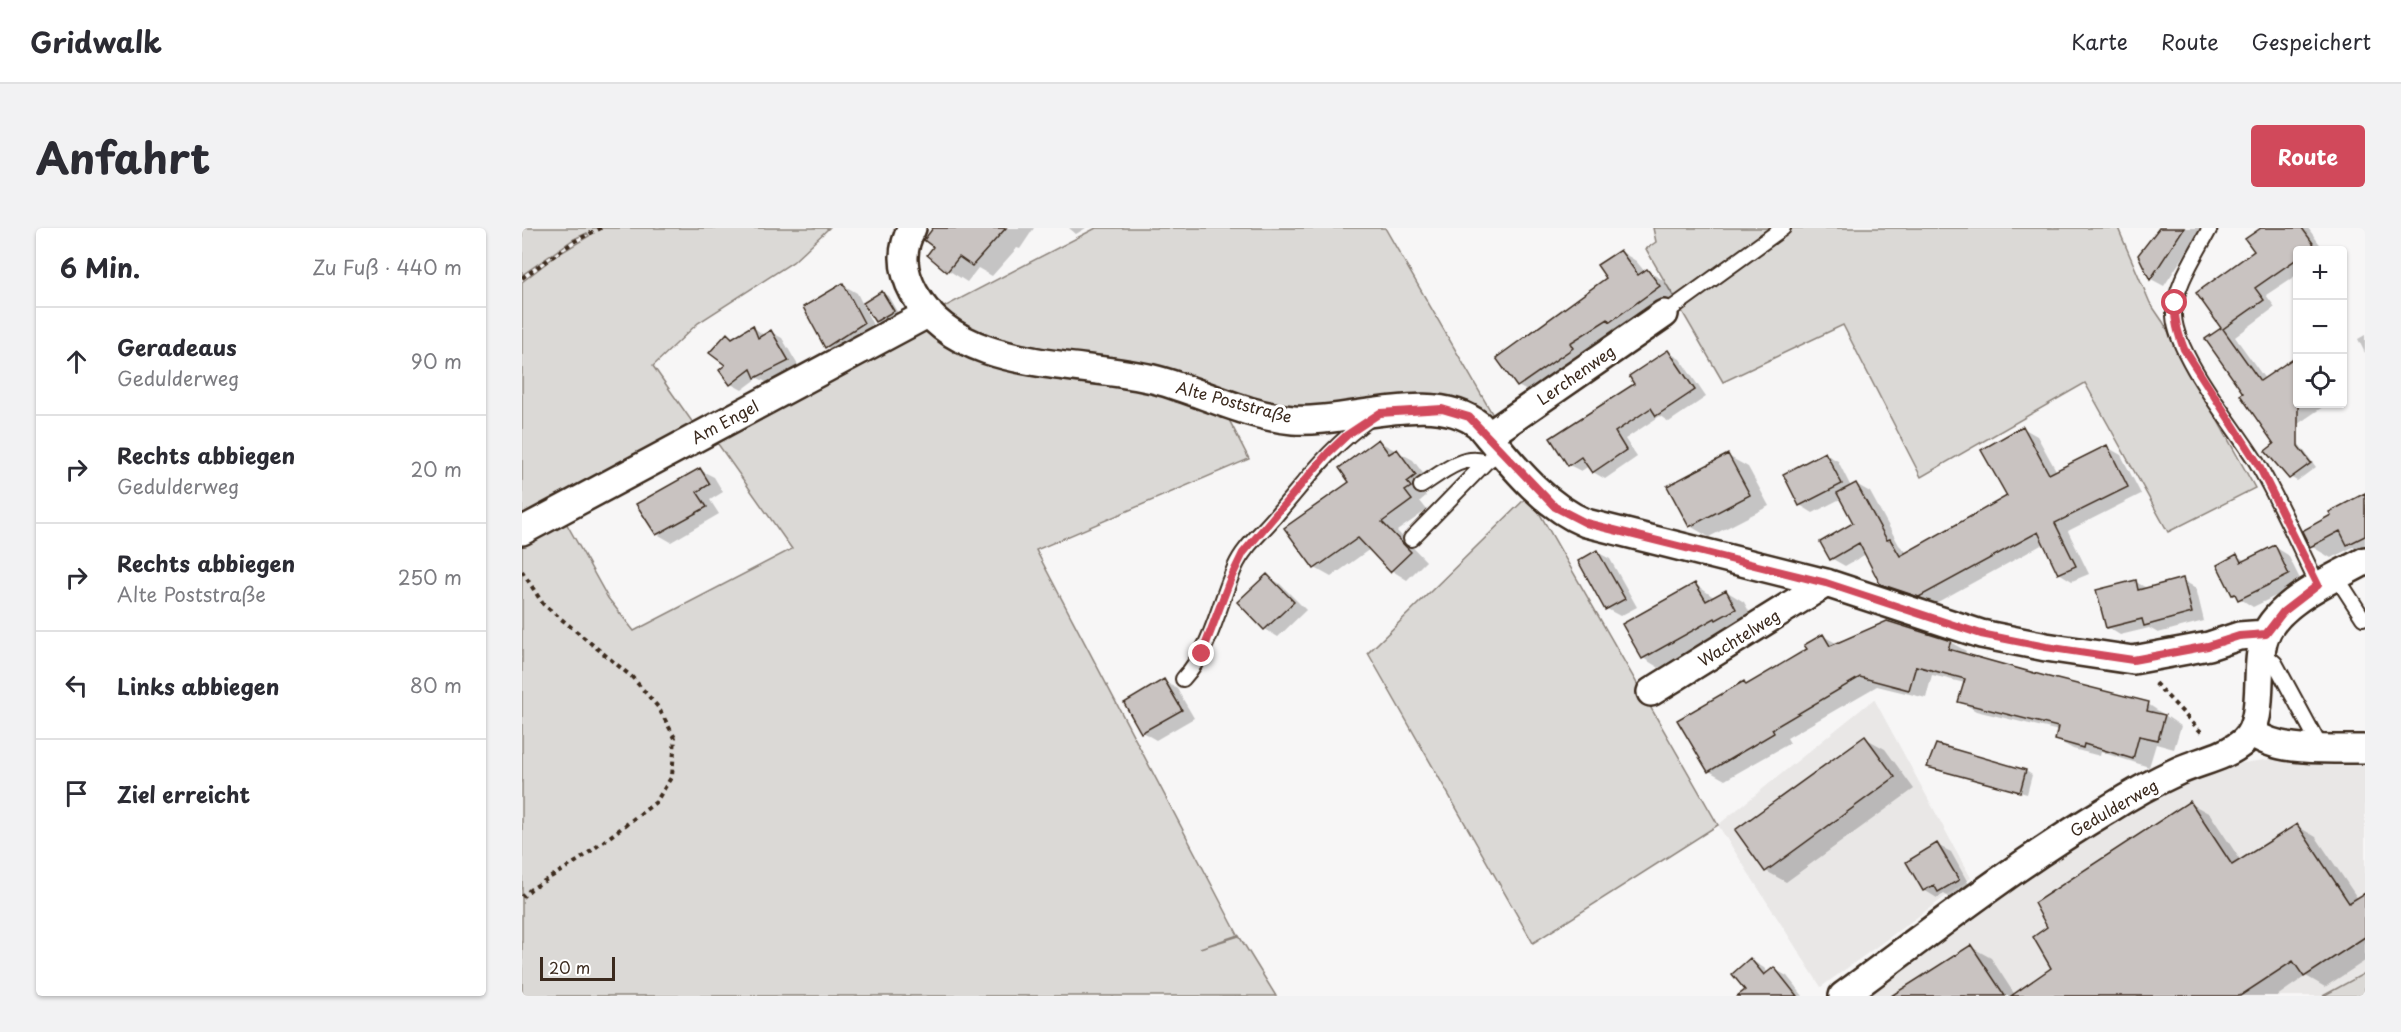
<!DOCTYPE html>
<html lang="de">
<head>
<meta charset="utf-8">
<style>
	body { margin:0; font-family:"Playpen Sans",sans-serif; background:#f2f2f3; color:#2b2b33 }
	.controls { position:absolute; right:18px; top:18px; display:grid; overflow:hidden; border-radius:6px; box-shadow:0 2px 4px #0004 }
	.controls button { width:54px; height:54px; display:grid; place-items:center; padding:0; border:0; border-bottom:2px solid #e1e1e2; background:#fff; color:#2b2b33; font:30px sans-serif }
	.scale { position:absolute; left:18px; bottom:15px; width:75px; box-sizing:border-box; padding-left:6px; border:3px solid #3b2a1e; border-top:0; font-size:16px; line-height:21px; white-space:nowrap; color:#3b2a1e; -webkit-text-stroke:4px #fff; paint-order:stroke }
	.stop { position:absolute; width:18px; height:18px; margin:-14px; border:4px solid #d1495b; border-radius:50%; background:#fff }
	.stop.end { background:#d1495b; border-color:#fff; box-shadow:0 2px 6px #0008 }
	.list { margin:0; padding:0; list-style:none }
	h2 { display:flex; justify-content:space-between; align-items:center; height:78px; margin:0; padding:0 24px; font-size:26px }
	h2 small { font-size:20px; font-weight:400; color:#7c7c81 }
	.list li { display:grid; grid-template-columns:39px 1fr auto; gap:18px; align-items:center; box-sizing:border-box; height:108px; padding:0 24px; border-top:2px solid #e1e1e2 }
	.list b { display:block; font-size:22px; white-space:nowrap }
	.list p { margin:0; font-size:20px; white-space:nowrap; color:#7c7c81 }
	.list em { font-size:20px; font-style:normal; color:#7c7c81 }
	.icon { flex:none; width:33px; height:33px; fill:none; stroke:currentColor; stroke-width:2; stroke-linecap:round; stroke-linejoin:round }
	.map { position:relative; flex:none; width:1843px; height:768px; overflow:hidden; border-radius:6px }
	header { display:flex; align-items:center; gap:36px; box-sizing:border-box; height:84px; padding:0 30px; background:#fff; border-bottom:2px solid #e1e1e2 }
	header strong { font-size:28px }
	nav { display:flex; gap:33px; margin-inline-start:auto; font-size:21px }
	.intro { display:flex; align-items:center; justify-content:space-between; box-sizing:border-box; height:144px; padding:0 36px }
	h1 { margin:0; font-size:42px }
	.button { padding:15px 27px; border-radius:6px; background:#d1495b; color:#fff; font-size:21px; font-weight:700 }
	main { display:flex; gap:36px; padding:0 36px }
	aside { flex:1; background:#fff; border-radius:6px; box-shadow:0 2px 4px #0004 }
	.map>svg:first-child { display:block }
	.built { fill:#e9e7e6 }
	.green { fill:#dbd9d6; stroke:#8b827a; stroke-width:1.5 }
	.shadow { fill:#0003 }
	.building { fill:#c9c3c1; stroke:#3b2a1e; stroke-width:1.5 }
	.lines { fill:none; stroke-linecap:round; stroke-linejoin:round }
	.service-casing { stroke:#3b2a1e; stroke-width:18 }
	.minor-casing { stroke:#3b2a1e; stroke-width:32 }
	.path { stroke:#3b2a1e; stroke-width:4; stroke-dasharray:4.5 4.5; stroke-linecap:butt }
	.service { stroke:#fff; stroke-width:14 }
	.minor { stroke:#fff; stroke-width:27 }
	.route { stroke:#d1495b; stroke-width:8 }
	.labels { text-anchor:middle; stroke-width:6; stroke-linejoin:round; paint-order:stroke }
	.street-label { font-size:16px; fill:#3b2a1e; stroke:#fff }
</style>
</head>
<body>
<header>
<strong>Gridwalk</strong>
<nav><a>Karte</a><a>Route</a><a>Gespeichert</a></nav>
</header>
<div class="intro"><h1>Anfahrt</h1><a class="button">Route</a></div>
<main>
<aside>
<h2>6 Min.<small>Zu Fuß · 440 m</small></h2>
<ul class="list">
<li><svg class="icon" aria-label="ahead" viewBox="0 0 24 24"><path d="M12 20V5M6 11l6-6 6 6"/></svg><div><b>Geradeaus</b><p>Gedulderweg</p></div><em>90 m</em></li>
<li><svg class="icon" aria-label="right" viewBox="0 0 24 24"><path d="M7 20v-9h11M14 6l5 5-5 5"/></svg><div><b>Rechts abbiegen</b><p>Gedulderweg</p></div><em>20 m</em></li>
<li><svg class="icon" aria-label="right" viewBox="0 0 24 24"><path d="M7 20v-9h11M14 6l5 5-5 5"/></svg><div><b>Rechts abbiegen</b><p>Alte Poststraße</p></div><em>250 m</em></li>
<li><svg class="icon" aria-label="left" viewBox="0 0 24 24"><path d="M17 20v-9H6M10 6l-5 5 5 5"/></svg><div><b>Links abbiegen</b></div><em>80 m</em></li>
<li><svg class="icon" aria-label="arrive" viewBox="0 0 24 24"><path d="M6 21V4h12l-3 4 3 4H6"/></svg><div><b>Ziel erreicht</b></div></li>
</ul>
</aside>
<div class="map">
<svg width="1843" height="768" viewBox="0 0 1843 768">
	<rect width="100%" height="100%" fill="#f7f6f6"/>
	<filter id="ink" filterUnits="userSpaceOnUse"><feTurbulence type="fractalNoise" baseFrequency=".0167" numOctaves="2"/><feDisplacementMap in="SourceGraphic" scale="12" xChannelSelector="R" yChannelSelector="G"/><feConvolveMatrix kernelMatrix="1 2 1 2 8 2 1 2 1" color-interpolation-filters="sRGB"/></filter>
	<g filter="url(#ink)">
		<path class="built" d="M1352 471 1449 650 1299 759 1196 597Z
			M1806 530 1843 531V744L1800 768H1337L1496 650 1612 580 1692 539 1749 531Z"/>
		<path class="green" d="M0 0H307L271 34 176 95 131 138 176 202 42 291 86 370 112 403 270 321 191 209 395 96 449 130 505 143 590 154 702 182 727 231 514 322 716 707 678 720 717 708 754 768H0V54L32 29 67 8 65 5 52 11 0 47Z
			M574 0H863L972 189 934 173 843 178 765 179 567 130 453 105 420 80Z
			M1131 0H1596L1628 75 1641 94 1733 260 1646 304 1563 155 1399 249 1321 97 1201 154 1124 21 1134 14Z
			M1007 267 1196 597 1011 715 846 425Z
			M1843 745V768H1801Z"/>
		<path class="shadow" d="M413 0H512L498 21 495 20 470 48 456 40 445 54 426 42Z
			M547 0H564L554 6Z
			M1639 0H1688L1682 8 1677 5 1642 58 1629 51 1618 28Z
			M1741 0H1786L1802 22H1776V46L1744 67 1753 79 1713 109 1743 151 1776 176H1805L1757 209 1685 112 1701 100 1734 24Z
			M1098 23 1114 33 1123 44 1125 43 1141 52 1153 67 1012 167 996 158 1086 50Z
			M321 57 335 65 354 103 317 126 304 118Z
			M360 65 366 68 377 87 360 97 354 93Z
			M231 99 243 108 249 104 260 110 277 139 246 155 236 150 220 162 209 156 199 142 206 137V106L212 110Z
			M1843 107V125L1836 111Z
			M1146 124 1158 131 1184 169 1147 194 1138 188 1103 211 1115 229 1083 251 1071 244 1067 238 1059 243 1047 237 1114 156Z
			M1501 200 1515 208 1535 244 1585 219 1599 227 1619 266 1546 303 1567 346 1550 353 1537 345 1523 315 1412 376 1374 363 1359 355 1344 326 1323 338 1309 330 1333 295 1320 270 1291 285 1278 277 1303 226 1316 233 1329 259 1334 256 1348 264 1377 317 1385 325 1487 269Z
			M1773 211 1794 239 1775 253 1768 249Z
			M856 213 891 232 909 256 900 263 904 268 898 273 905 282 875 303 904 333 885 352 869 342 848 321 809 349 793 340 829 254Z
			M1206 228 1226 239 1247 278 1187 309 1168 298Z
			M178 242 192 249 201 264 188 272 197 286 149 314 135 306Z
			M1843 267V326L1831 319 1809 330 1789 318Z
			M1753 319 1766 327 1780 355 1731 379 1711 366 1715 328 1724 333Z
			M1075 324 1088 331 1115 379 1098 388 1085 381Z
			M745 348 758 356 784 382 756 409 743 401Z
			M1660 352 1674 360 1682 393 1636 405 1627 400 1598 407 1585 399 1614 354 1626 361Z
			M1173 356 1193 370 1204 363 1222 374 1231 391 1211 400 1139 441 1121 430Z
			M1301 408 1316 416 1428 414 1444 423 1443 427 1626 476 1659 498 1652 521 1634 516 1627 539 1579 524 1578 528 1551 521 1535 512 1537 503 1454 483 1438 473 1443 455 1410 447 1404 470 1355 458 1265 510 1268 515 1203 552 1187 543 1222 455 1227 458 1287 422Z
			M642 453 655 461 672 490 634 512 620 504Z
			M1343 510 1363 521 1392 561 1264 654 1244 643Z
			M1415 517 1504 543 1510 547 1505 566 1413 542 1407 538Z
			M1668 575 1688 586 1719 633 1775 598 1794 609 1836 671 1843 667V733L1803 759 1784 748 1755 768H1372L1449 719 1469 730 1493 767 1531 741 1527 699Z
			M1415 617 1429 624 1449 660 1430 671 1422 666 1415 670 1402 662Z
			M1229 732 1242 740 1246 745 1252 741 1265 748 1281 768H1220L1226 763Z"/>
		<path class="building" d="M411 0H484L450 38 437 29 425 44 405 27 411 19 402 12Z
			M1637 0H1662L1628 52 1616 27Z
			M1739 0H1780L1793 18 1786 22H1776V30L1733 60 1742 72 1701 101 1738 153 1776 127V218L1789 235 1767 251 1743 223 1752 216 1718 167 1721 165 1683 111 1699 100 1674 65 1732 23 1723 11Z
			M1098 22 1116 47 1125 41 1138 58 1088 94 1086 91 1048 115 1051 120 995 159 974 130 1084 50 1075 37Z
			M321 55 342 95 303 120 281 79Z
			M360 63 372 83 353 94 341 75Z
			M231 97 236 110 249 102 267 133 233 150 229 141 208 157 197 142 203 137 187 125 205 105 210 110Z
			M1146 122 1173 162 1134 188 1129 180 1093 204 1104 222 1070 245 1059 229 1046 238 1028 210 1112 156 1107 148Z
			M1501 198 1527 246 1585 217 1606 259 1533 295 1554 338 1536 346 1516 304 1397 369 1358 356 1337 315 1308 332 1298 314 1331 295 1315 265 1334 255 1365 312 1368 311 1378 328 1485 268 1459 222Z
			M856 211 867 226 875 221 894 247 885 254 889 259 883 263 890 272 860 294 889 324 868 344 836 310 792 341 762 300 827 254 817 240Z
			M1303 224 1320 256 1277 278 1261 246Z
			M1206 226 1228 267 1167 299 1145 258Z
			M178 240 188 256 175 264 185 279 134 307 114 276Z
			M1843 265V308L1825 317 1818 303 1788 319 1780 303 1809 287 1807 284Z
			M1753 317 1767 347 1716 372 1713 366 1710 367 1695 337 1715 326 1719 334Z
			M1075 322 1103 371 1083 382 1056 333Z
			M745 346 772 374 742 402 715 374Z
			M1661 350 1670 385 1622 398 1620 391 1584 400 1574 362 1614 352 1616 362Z
			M1173 355 1184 373 1204 362 1214 381 1194 392 1193 390 1120 431 1100 396Z
			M1365 393 1429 413 1426 421 1523 448 1627 474 1625 483 1643 487 1636 512 1617 508 1611 531 1562 516 1561 520 1533 512 1536 499 1436 474 1443 451 1394 438 1387 462 1338 449 1250 501 1252 505 1186 544 1155 492 1222 453 1224 457 1285 421 1282 417 1301 406 1308 418Z
			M642 451 660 482 619 505 602 475Z
			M1343 508 1373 549 1243 644 1213 602Z
			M1414 516 1504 542 1498 564 1405 539Z
			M1668 573 1710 637 1775 596 1827 675 1843 665V709L1782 749 1771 733 1718 768H1489L1529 740 1511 709 1525 699 1512 675Z
			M1415 615 1437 652 1416 664 1412 657 1401 663 1384 634Z
			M1449 717 1483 768H1369Z
			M1228 730 1242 747 1252 739 1275 768H1215L1223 762 1210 746Z"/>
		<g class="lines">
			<defs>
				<path id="service" d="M1688 0C1675 25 1651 60 1652 88 1654 128 1713 199 1735 235 1758 274 1776 317 1796 357
					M1142 86 1261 0
					M899 258C918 246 941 225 964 234
					M889 311 964 234 980 223
					M1814 348 1841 390 1843 389
					M1739 423 1753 435 1799 520
					M661 451C690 419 696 378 713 339 722 318 742 303 756 285 788 248 808 219 849 190"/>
				<path id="minor" d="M390 0C378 22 380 43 392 65 437 146 557 132 635 152 680 164 724 188 771 192 825 196 912 160 957 197 987 233 1020 277 1064 295L1304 355 1459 406 1524 419 1611 432 1687 418 1717 408 1744 406
					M966 208 1142 86
					M0 303 407 85
					M1129 464 1304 355
					M1730 504C1757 526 1809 520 1843 521
					M1321 768C1408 704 1493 637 1585 582 1607 568 1632 554 1656 543 1678 533 1704 529 1722 513 1745 492 1731 438 1743 408 1757 373 1812 350 1843 333"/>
			</defs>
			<use href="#service" class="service-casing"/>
			<use href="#minor" class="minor-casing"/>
			<path class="path" d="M0 50 53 13 79 0
				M0 343 21 376 110 449 136 479 153 510 150 548 134 574 57 632 9 661 0 669
				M1633 455 1681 506"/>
			<use href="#service" class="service"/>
			<use href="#minor" class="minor"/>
		</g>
	</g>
	<g class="lines" filter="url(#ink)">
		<path class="route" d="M680 426 708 352 721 325 806 225 825 207 858 185 920 181 947 189 1033 279 1064 295 1304 355 1459 406 1524 419 1611 432 1686 418 1717 408 1744 406 1761 384 1796 357 1736 236 1662 121C1656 105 1652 92 1653 75"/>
	</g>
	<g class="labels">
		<g class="street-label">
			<text transform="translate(1054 147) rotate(-35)" y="6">Lerchenweg</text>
			<text transform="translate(712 174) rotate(15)" y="6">Alte Poststraße</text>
			<text transform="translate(203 194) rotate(-28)" y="6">Am Engel</text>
			<text transform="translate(1217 410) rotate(-32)" y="6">Wachtelweg</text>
			<text transform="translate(1592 580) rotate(-30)" y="6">Gedulderweg</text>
		</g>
	</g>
</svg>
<div class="controls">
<button>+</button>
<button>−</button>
<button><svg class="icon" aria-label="locate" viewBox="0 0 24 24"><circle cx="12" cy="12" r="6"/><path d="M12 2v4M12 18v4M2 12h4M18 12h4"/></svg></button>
</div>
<div class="scale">20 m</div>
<div class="stop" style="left:1653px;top:75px"></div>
<div class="stop end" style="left:680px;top:426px"></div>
</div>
</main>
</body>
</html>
